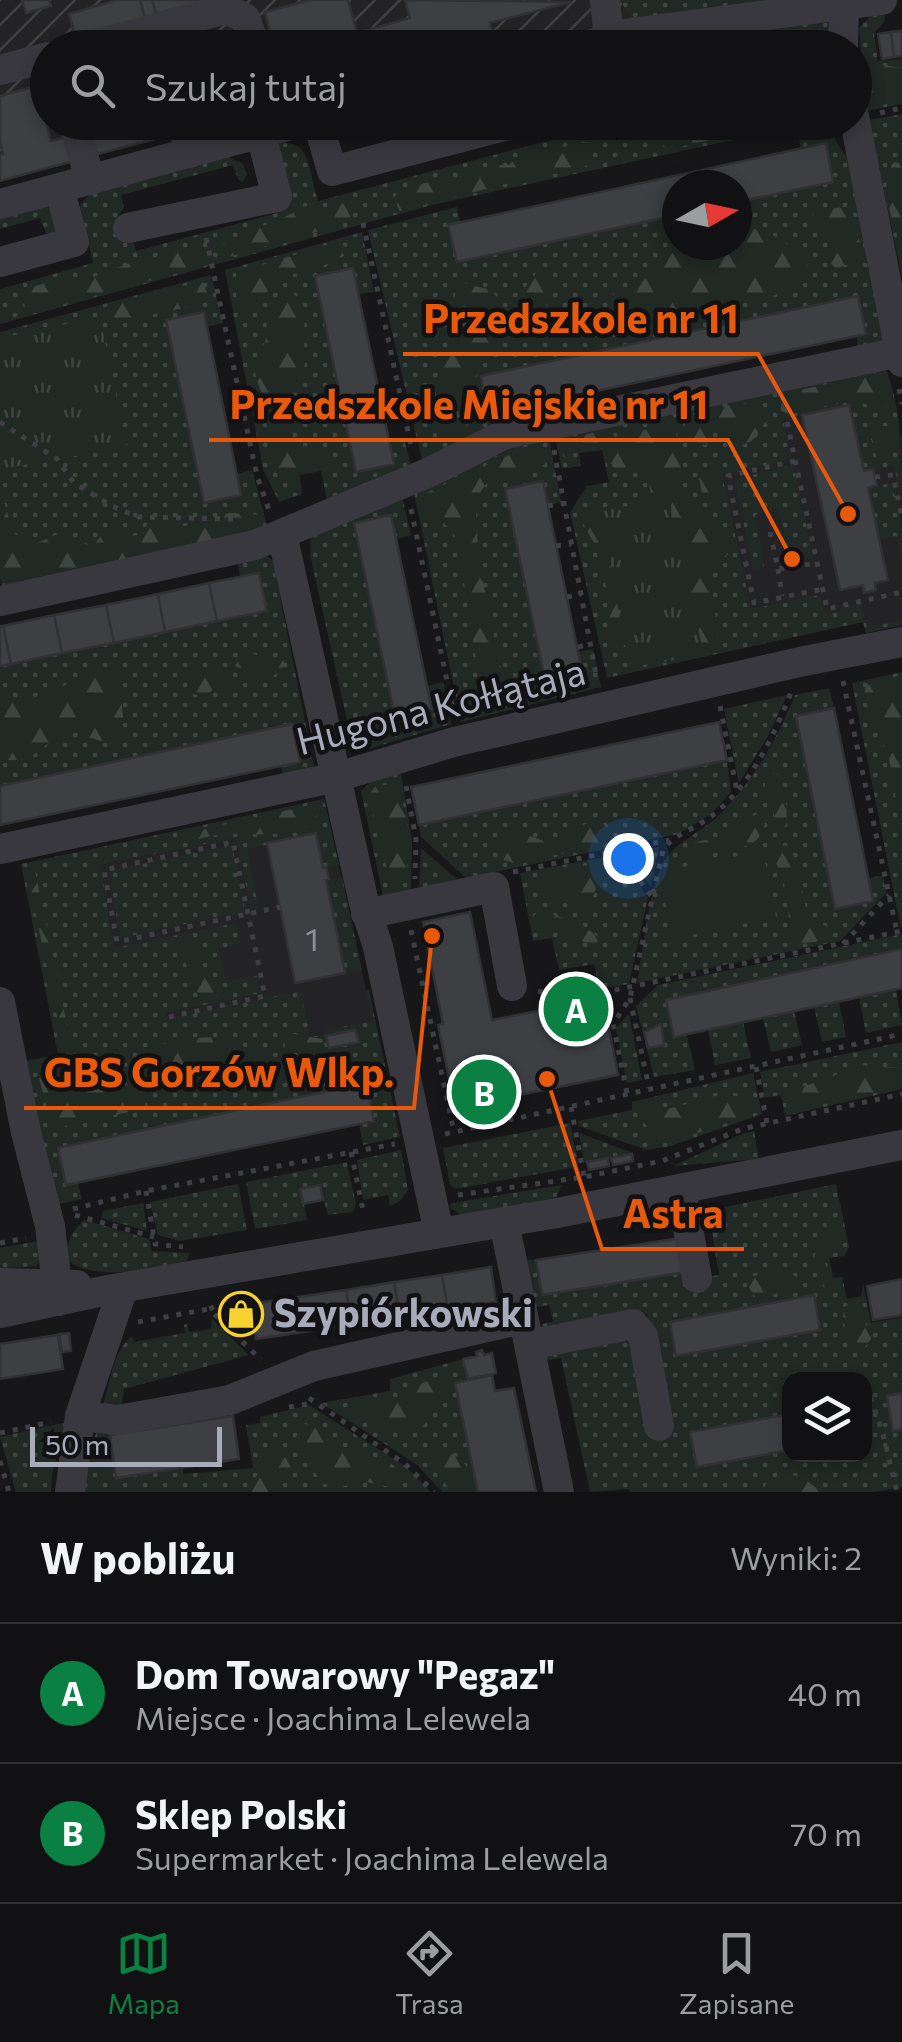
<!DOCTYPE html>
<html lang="pl">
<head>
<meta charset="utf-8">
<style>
	body { margin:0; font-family:Commissioner,sans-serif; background:#1a1a1c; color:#f1f3f6 }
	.controls { position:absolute; right:30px; bottom:30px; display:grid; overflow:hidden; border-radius:20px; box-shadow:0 5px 15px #0003 }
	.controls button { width:90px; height:90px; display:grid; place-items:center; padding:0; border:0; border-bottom:2px solid #303133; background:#111113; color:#f1f3f6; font:50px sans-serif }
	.compass { position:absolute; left:662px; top:170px; width:90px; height:90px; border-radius:50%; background:#111113; box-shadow:0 5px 15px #0003; rotate:81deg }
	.scale { position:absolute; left:30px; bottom:25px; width:192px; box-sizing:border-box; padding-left:10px; border:5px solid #a8abb9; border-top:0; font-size:28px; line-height:35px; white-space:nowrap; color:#a8abb9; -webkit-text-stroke:8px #121214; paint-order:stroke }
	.you { position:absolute; left:628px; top:858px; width:35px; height:35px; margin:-25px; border:8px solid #fff; border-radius:50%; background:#1a73e8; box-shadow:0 0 0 15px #1a73e833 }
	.badge { display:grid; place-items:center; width:65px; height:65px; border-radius:50%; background:#0b8043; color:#fff; font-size:32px; font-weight:700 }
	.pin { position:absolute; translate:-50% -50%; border:5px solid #fff; box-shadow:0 2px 10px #0006 }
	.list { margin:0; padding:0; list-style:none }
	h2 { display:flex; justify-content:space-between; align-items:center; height:130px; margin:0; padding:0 40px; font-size:42px }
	h2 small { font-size:32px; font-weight:400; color:#9c9da0 }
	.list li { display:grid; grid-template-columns:65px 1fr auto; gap:30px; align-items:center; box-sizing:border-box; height:140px; padding:0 40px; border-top:2px solid #303133 }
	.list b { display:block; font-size:38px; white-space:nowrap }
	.list p { margin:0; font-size:32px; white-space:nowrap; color:#9c9da0 }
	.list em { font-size:32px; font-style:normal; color:#9c9da0 }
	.icon { flex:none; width:55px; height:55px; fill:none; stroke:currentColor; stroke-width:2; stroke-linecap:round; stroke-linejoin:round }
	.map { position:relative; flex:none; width:902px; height:1492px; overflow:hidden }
	.search { position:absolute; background:#111113; box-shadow:0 5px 15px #0003; left:30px; right:30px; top:30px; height:110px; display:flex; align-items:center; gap:25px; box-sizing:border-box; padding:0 35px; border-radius:55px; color:#9c9da0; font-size:38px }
	.sheet { height:410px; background:#111113 }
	nav { display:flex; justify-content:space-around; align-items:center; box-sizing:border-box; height:140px; border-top:2px solid #303133; background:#111113; font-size:28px; color:#9c9da0 }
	nav a { display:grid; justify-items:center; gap:5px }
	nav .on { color:#0b8043 }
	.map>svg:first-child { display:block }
	.built { fill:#232326 }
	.industrial { fill:url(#industrial-furrows) }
	.grass { fill:url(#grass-dots); fill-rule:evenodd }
	.forest { fill:url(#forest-firs) }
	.park { fill:url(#park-tufts) }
	.pitch { fill:#202923 }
	.building { fill:#3e3f43; stroke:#313135; stroke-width:2.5 }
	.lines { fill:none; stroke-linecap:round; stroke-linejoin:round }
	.path { stroke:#3e3f45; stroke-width:5; stroke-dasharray:5 8; stroke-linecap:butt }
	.minor { stroke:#38383e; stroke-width:30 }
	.labels { text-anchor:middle; stroke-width:9; stroke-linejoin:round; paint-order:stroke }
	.number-label { font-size:32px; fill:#8e909c }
	.street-label { font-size:38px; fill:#a8abb9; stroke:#121214 }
	.poi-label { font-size:38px; font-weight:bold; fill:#a8abb9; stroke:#121214; text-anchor:start }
	.leader { fill:none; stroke:#e8590c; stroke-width:4 }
	.callout-dot { fill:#e8590c; stroke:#121214; stroke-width:4 }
	.callout-label { font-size:40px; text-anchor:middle; font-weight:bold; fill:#e8590c; stroke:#121214; stroke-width:9; stroke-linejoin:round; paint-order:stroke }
</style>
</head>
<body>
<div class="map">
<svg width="902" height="1492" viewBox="0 0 902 1492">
	<defs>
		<pattern id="industrial-furrows" width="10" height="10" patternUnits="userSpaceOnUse" patternTransform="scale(2.5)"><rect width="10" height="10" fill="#232326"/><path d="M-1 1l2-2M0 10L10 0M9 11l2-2" fill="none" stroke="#404043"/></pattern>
		<pattern id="grass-dots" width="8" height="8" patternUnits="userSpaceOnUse" patternTransform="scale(2.5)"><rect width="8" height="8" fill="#202923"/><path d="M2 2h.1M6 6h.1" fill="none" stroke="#3e4541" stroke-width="1.8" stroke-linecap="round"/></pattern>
		<pattern id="forest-firs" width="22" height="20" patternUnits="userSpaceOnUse" patternTransform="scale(2.5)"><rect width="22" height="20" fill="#202923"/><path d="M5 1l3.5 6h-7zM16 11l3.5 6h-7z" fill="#3e4541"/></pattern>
		<pattern id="park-tufts" width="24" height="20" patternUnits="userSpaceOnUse" patternTransform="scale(2.5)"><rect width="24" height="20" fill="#202923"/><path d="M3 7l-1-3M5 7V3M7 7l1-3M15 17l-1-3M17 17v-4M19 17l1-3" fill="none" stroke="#3e4541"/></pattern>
	</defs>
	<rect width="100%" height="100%" fill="#171719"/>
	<path class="built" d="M883 380 902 469V625L866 633 863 622 704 656 654 427Z
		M324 799 373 1021 326 1030V1034L84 1086 37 862Z"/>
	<path class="industrial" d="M0 0H773L631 18 517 47 48 48V122L217 123 0 181Z"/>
	<path class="grass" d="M620 0H773L631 18Z
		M884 12 885 21 874 33 878 61 902 59V104L866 111 859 28 871 15Z
		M826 21 835 28 840 47H770L768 41 711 48H633Z
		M902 114V276L869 120Z
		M616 123H811L432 205 0 324V289L93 263 80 205 91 192 226 156 242 163 247 174 242 182 238 179 233 165 121 195 124 208 117 217 122 235 133 241 136 251 277 213 268 148C312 129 308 171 318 201Z
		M828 128 847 158 885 338 880 343 857 348V296L481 375 488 414 513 409 515 421 422 460 368 230 457 207 460 222 449 225 457 262 677 215V245H737V202L833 182 801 149 798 133Z
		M46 205 61 221 54 234 46 233 40 218 0 229V218Z
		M362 232 374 292 358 294 352 268 315 277 356 471 393 464 390 443 404 439 411 465 327 500 321 471 300 475 302 494 279 502 263 469 225 270Z
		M211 275 223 323 207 327 204 312 166 320 204 502 241 496 237 474 252 470 269 533 3 594 0 580V332Z
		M886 369C902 410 902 457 902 503L894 466 864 471 849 405 783 419 791 459 722 475 751 609 820 595 824 613 861 604 867 628 902 620V625L866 633 863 622 607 678 570 512 587 486 609 482 602 450 579 453 581 466 562 469 555 437Z
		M549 439 561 502 548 505 542 481 505 489 547 683 583 676 578 652 593 649 601 687 461 722 414 493 516 447Z
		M793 465 813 557 791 561 778 509 755 515 764 568 753 571 735 479Z
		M892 483 902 533V560L896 536 879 540 868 488Z
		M402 497 411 535 397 539 391 515 354 523 395 717 432 710 428 686 443 682 451 724 365 750 353 747 310 555 311 530Z
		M267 556 273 561 316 776 286 785 281 766 300 762 291 724 0 786V666L267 611 259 573 240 576 238 564Z
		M902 672V929H901L852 683Z
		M829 688 834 708 797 716 835 908 873 901 869 878 883 875 886 893 840 941 637 983C643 950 648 900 660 869 670 844 697 835 716 818 753 783 776 741 795 695Z
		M787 695 768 736 739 783 724 709Z
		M727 760 731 792 711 814 678 834 466 878 421 837 419 825Z
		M401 773 412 841 411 890 383 896 361 791 371 782Z
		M324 799 339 865 323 868 316 834 247 849 258 907 251 909 236 838 100 864 114 948 236 923 241 943 218 949 226 981 257 976 261 993 166 1013 167 1019 300 991 311 1037 326 1034 325 1030 372 1021 366 990H369L400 1137 363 1145 359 1124 374 1120 366 1083 59 1148 66 1185 78 1183 82 1199 55 1205 25 1061 58 1055 21 864Z
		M232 845 245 911 120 938 109 871Z
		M659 847 651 887 625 853Z
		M421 848 459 881 419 888Z
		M616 855 648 897 629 984 599 989 594 964 559 970 552 938 533 941 520 873Z
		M342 877 362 970 345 973 326 880Z
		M902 934V949L667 1000 674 1037 687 1035 695 1070 654 1077 636 1006 658 985Z
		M896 990 902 1025 866 1033 859 998Z
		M839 1002 846 1037 822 1042 814 1007Z
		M794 1011 802 1045 771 1052 763 1018Z
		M629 1014 642 1080 627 1083 616 1027Z
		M743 1022 751 1058 715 1065 708 1030Z
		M902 1042V1089L785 1116 781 1095 765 1098 760 1072Z
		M753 1073 762 1114 671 1146 646 1150 579 1126 578 1121 632 1110V1102Z
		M570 1123 578 1163 576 1167 456 1189 450 1185 443 1148Z
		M754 1131 759 1159 673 1166 742 1134Z
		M579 1133 633 1153 584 1162Z
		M401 1150 408 1190 400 1201 390 1206 388 1195 363 1200 357 1160Z
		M347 1162 356 1204 353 1212 328 1215 320 1186 301 1189 307 1220 255 1229 246 1182Z
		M238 1184 247 1230 180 1241 158 1235 150 1202Z
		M836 1184 849 1247 844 1256 829 1258 833 1278 842 1277 847 1299 861 1296 863 1284 871 1323 902 1317V1393L887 1397 893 1430 902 1429V1487L875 1492H630L629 1489 590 1492 561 1358 543 1361 540 1355 634 1333 667 1430 647 1314 544 1335 538 1331 543 1324 553 1321 549 1305 536 1307 523 1260H536L542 1295 686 1272 688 1280 719 1275 709 1215 711 1210ZM814 1296 819 1330 676 1356 670 1322ZM790 1380H864V1454H790L789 1450 696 1466 691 1432 790 1414Z
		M562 1185 556 1197 542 1202 462 1215 449 1207 452 1203Z
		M143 1203 147 1231 101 1218 103 1211Z
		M84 1220 149 1239 152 1251 190 1253 185 1263C155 1269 92 1282 68 1260 67 1241 70 1233 84 1220Z
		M44 1240V1256L36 1266 0 1269V1248Z
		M212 1319 249 1355 124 1389 121 1408 103 1405C110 1383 113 1351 132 1336L134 1342 185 1333 184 1325 187 1324 189 1332 211 1329Z
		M463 1359 468 1379 455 1383 478 1492H442L416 1464 321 1403 390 1391V1379Z
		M309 1405 405 1466 431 1492H82L87 1457 97 1431H139L110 1436 117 1478 183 1468V1474L253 1468 246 1425 260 1423V1417Z
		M67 1422 52 1474 51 1492H16L0 1437Z"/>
	<path class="forest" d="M871 55 881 65 902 68V101L882 105 870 101 864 74 867 56Z
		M663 122H784V123L684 146 665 147C659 140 657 131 663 122Z
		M577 141 592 143V163L578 170 521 180 400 211C395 203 393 198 398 190L434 181 461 178 491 165H508L527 153 563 148Z
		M894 162 902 164V251C895 225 876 184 894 162Z
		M347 199 355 203 352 216 330 228 221 259 218 248C242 228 277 226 303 206L327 210Z
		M850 201 860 244 857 260 837 269 828 261 827 233 811 220 815 210 846 207Z
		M737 227C768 227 787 243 809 262 787 310 734 301 690 307 663 311 640 320 612 320L609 306 615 291 643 281 666 250 677 244 737 245Z
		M336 242 346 247 344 256 308 273 291 274 273 283 254 312 244 322 236 307V273Z
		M200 247 207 252 208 265 28 314 21 297 27 288 54 281 86 280 127 264Z
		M537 272 548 282 545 327 530 332 523 318 521 293Z
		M202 281 208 294C190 311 163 311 140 317 129 319 121 325 109 327L104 317 107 306Z
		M457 281 490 290 500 300 506 320 501 339 488 351 470 389 466 430 455 439 440 444C429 427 437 360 449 344 458 333 470 329 483 323L485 315 454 302Z
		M292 293 302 300C306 315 304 326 304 340 305 366 308 370 293 393 300 412 299 420 288 436L293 445 320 448 332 458 331 470 327 472 316 466 303 469 291 487C264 467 269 431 264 400 262 391 255 380 255 370 255 359 262 350 265 341 269 331 264 318 269 302Z
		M877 373 886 378 895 401 883 409 852 401 789 414 781 411 780 398 791 392Z
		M752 403 768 416C761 431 750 453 730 441 724 438 721 432 716 429L706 445C693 441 689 439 684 427L689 416 735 404Z
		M660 420H674L681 460 680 483 687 504 698 508 711 527 720 526 728 530 733 546 726 557 713 560C701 593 725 619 715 648L699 655 654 516 649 483 642 473 616 474 604 447 584 449 564 458 560 444 564 438 610 430 619 443 620 432 636 425 645 430Z
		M885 426 898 428 902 441 891 446 886 461 877 459 871 439 872 428Z
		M538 447 545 464 521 477 488 482C485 486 481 490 479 495 467 525 496 642 503 678L504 699C495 709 486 716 473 710L480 686 458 543C447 515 433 525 419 502L428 492 518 451Z
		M706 467 719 468 722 506 714 507 702 494 699 477Z
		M0 488 13 532 30 546 60 533 90 546 95 544 107 527 118 529 128 536 139 535 147 525 157 521 185 526 230 513 260 515 262 528 6 587 0 566Z
		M597 507 611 533 629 640 622 648 617 649 613 640 605 581 594 543 581 520 582 513Z
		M247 653 283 660 286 665C270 684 262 678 241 675L235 665Z
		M97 666 119 673 123 717 120 736 100 741 69 730C40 743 36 766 0 759V699L47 696Z
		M200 666 208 672 225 670 230 681 227 689H214L205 696 191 694 186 680 192 670Z
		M902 675V803L897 805 889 759 864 696 866 686Z
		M776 772 787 807 786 825 780 830 764 790 766 779Z
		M398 782C405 814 417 853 400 883L391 884 373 813 366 798 375 787Z
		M319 803C322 844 251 832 225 834 212 835 199 839 186 842L181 839 183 834Z
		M757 814 765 824C757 854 733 846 708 853 700 855 692 859 684 862L679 857C690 834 713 844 729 833 739 827 746 820 757 814Z
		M600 820 614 837 603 846 514 863 500 859V845L515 831C531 834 542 843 558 844L585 824Z
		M780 845 787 846C806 868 798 896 811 921L826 926 828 934 815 942 800 944 792 939 783 876 772 856 774 849Z
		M594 864 601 871 590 907C573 910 547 897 539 883L548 873Z
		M34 867 60 987C61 999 79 1084 84 1092 110 1089 125 1076 147 1097L144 1109 70 1124 54 1132 37 1071 59 1059 62 1039 28 877Z
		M539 910 580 923 598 937 596 947 563 933H541L534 928V916Z
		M193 936C200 960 198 977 219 994L213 1000 198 994 178 943 185 937Z
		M290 1033 322 1039 334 1069 322 1066 303 1049 285 1048 284 1038Z
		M217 1037 271 1056 278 1074 276 1080 267 1081 247 1069C216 1079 163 1083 135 1068L134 1061 142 1048 192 1038Z
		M860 1065 902 1068V1086L794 1111 786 1109 787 1091 831 1078 841 1071Z
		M719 1095 738 1096 759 1108 748 1116 671 1142H657L635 1109V1104L651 1102 661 1111Z
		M826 1216 835 1219C848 1238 833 1243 823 1256L829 1277 838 1288 828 1291C813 1271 808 1252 827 1234Z
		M769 1272 788 1273 803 1280 767 1298H756L743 1279Z
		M851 1305 860 1311 872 1338 864 1348C846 1341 843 1325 843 1307Z
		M449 1372 453 1376C423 1439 420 1440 354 1418L347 1405 401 1399 416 1386Z
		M303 1423C321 1429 329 1438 344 1447 358 1456 376 1455 389 1462 397 1467 399 1474 401 1482L394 1488 367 1482 344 1486 322 1484 295 1439Z
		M438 1450 452 1454 466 1465 470 1492H452L430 1463V1454Z
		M265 1451 283 1453 293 1471 276 1492H240C257 1480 262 1471 265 1451Z
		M786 1473 803 1478 822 1492H763L767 1481Z"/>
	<path class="park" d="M100 317 127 447 1 469 0 338Z
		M669 497 704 656 629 667 600 512Z"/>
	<path class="pitch" d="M763 851 776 917 673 939 659 872Z"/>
	<path class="building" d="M22 0H49L51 6 26 13Z
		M117 0H140L145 18 76 37 69 14Z
		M140 0H152L156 14 145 18Z
		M152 0H208L156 14Z
		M310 0H348L357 33 410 18 405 0 571 2 490 23 493 34 444 48H274L265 12Z
		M902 31V56L894 57 891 32Z
		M891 32 894 57 882 59 878 34Z
		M231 33 235 48H176Z
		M48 83V108L43 110 51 141 67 137 73 161 0 181V155L3 154 0 141V96Z
		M103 122H171L174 134 94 155 87 131 104 126Z
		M826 143 833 182 737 202V185H677V215L457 262 448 225Z
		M353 268 394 464 356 472 315 276Z
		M858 296 866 334 488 414 481 376Z
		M204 312 241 495 204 503 166 320Z
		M849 405 864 471 873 469 877 485 868 488 888 580 875 583 876 590 864 593 863 585 840 590 802 415Z
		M543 481 583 676 546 684 505 489Z
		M391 515 432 709 395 717 354 523Z
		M259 573 267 611 217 621 209 583Z
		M209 583 217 621 165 632 158 594Z
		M158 594 165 632 114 643 106 605Z
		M106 605 114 643 62 653 54 615Z
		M54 615 62 653 11 664 3 626Z
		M0 626H3L11 664 0 666Z
		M834 708 873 901 835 909 796 716Z
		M719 722 727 760 419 825 411 787Z
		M292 724 300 762 0 825V786Z
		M316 833 323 868 326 867 329 879 326 880 345 973 295 983 267 843Z
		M470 912 492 1020 603 998 618 1075 455 1108 438 1025 443 1024 423 922Z
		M902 949V988L674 1037 666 1000Z
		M661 1024 664 1045 648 1048 644 1032Z
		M355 1030 359 1042 329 1048 326 1036Z
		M366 1083 374 1121 66 1185 58 1148Z
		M632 1154 633 1161 613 1165 611 1158Z
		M608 1158 609 1166 589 1170 587 1162Z
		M320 1185 323 1200 303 1204 300 1189Z
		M681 1238 686 1272 542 1295 536 1260Z
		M491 1267 496 1302 448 1309 442 1275Z
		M442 1275 448 1309 400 1317 394 1282Z
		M902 1279V1315L873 1320 867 1286Z
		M394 1282 400 1317 352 1324 346 1290Z
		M346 1290 352 1324 304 1332 298 1297Z
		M814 1295 820 1330 676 1356 670 1322Z
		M298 1297 304 1332 256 1339 250 1304Z
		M245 1306 248 1321 237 1323 234 1307Z
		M69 1333 71 1351 62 1352 59 1334Z
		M58 1335 63 1369 0 1379V1344Z
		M482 1350 484 1355 492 1353 496 1373 468 1379 463 1359 477 1356 476 1352Z
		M492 1375 495 1391 514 1388 536 1492H478L455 1383Z
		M902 1393V1429L893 1431 887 1396Z
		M790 1414V1450L697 1467 690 1432Z
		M233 1416 239 1459 116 1478 110 1435Z"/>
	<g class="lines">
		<path class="path" d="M880 113 902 108
			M363 223 412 450
			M206 238 257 476 269 510
			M899 389 902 404
			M0 422 57 459 74 483 112 506 138 517 235 519
			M787 422 827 609 902 592
			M554 450 597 680
			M795 461 728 476 754 603 823 589
			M875 477 893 475 902 518
			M548 506 564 503
			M411 509 454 714
			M770 532 778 569 817 563
			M556 546 571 544
			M778 569 782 596
			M567 597 581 594
			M578 647 591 644
			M843 681 897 932
			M720 706 737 791
			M406 786 416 839 415 879
			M617 850 651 896
			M513 872 669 840
			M411 930 454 1132
			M843 944 889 895
			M538 991 576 998 902 931
			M630 998 649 1088
			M169 1017 265 996 233 842 104 870 117 942 280 907
			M756 1067 767 1123
			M627 1093 613 1024 630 998 663 850C674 834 697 828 713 815 752 784 774 735 792 690
			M571 1107 584 1177
			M445 1134 902 1034
			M351 1152 364 1215
			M146 1191 155 1244 183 1247
			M458 1195 584 1177 662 1161 742 1129 902 1094
			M73 1209 146 1191 395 1144
			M75 1215 154 1237
			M0 1243 26 1238
			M238 1297 209 1309 261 1360
			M138 1322 209 1309
			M866 1385 883 1434 897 1492
			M309 1398 405 1464 434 1492
			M289 1407 313 1403
			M0 1433 51 1422
			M0 1461 9 1492"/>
		<path class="minor" d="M605 0 609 39
			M84 48 225 9 245 18 256 48
			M577 48 630 33 882 0
			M843 48 844 5
			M0 70 48 57
			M854 116 902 362
			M74 122 90 180
			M182 122 190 153
			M318 122 332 171 520 122
			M0 204 302 122
			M128 228 277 197 261 134
			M0 262 74 242 59 188
			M282 534 364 903 378 947 439 1233
			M0 601 255 545 430 472 506 434 900 352
			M0 849 337 777 454 742 804 661 902 642
			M366 914 494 887 512 986
			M0 1002 26 1132 50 1226 59 1301
			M681 1189 697 1278
			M504 1222 559 1492
			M0 1283 77 1285
			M0 1313 108 1290 557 1213 902 1145
			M529 1345 633 1324 643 1336 659 1426
			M80 1416 118 1420 230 1400 314 1366 523 1319
			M70 1492 80 1416 123 1288"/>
	</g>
	<defs>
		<symbol id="shop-ring" viewBox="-11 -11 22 22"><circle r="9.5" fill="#121214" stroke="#f7d130" stroke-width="1.5"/><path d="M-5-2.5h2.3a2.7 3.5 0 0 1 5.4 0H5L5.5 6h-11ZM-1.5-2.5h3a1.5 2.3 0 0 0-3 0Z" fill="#f7d130"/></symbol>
	</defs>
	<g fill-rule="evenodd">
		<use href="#shop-ring" x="216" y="1289" width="50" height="50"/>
	</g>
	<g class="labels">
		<g class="number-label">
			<text x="312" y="951">1</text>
		</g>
		<g class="street-label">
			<text transform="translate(441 707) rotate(-14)" y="13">Hugona Kołłątaja</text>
		</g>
		<g class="poi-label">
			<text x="274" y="1327">Szypiórkowski</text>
		</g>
	</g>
	<path class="leader" d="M848 514L758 354H403M792 559L728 440H209M432 936L414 1108H24M547 1079L602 1249H744"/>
	<g class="callout-dot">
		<circle cx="848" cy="514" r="10"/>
		<circle cx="792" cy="559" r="10"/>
		<circle cx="432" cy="936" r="10"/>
		<circle cx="547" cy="1079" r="10"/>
	</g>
	<g class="callout-label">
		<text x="581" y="333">Przedszkole nr 11</text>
		<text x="469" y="419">Przedszkole Miejskie nr 11</text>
		<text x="219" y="1087">GBS Gorzów Wlkp.</text>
		<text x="673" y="1228">Astra</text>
	</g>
</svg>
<div class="controls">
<button><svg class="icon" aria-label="layers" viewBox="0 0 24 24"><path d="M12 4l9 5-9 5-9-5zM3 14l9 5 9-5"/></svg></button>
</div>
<svg class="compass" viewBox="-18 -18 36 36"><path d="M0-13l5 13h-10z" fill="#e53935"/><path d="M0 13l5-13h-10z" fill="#9c9da0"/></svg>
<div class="scale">50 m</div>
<div class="you"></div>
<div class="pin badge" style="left:576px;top:1009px">A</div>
<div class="pin badge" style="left:484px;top:1092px">B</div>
<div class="search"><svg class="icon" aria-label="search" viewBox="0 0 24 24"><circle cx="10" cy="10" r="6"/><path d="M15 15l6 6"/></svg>Szukaj tutaj</div>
</div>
<section class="sheet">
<h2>W pobliżu<small>Wyniki: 2</small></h2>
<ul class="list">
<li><span class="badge">A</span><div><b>Dom Towarowy &quot;Pegaz&quot;</b><p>Miejsce · Joachima Lelewela</p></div><em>40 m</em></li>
<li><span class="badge">B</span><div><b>Sklep Polski</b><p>Supermarket · Joachima Lelewela</p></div><em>70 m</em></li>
</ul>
</section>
<nav>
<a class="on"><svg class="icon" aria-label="map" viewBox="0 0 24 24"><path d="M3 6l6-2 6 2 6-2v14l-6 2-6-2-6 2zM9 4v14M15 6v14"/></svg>Mapa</a>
<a><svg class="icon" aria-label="directions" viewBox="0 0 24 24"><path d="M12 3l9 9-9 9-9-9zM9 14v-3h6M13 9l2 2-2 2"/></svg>Trasa</a>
<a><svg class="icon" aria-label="saved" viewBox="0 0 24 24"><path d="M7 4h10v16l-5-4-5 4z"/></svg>Zapisane</a>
</nav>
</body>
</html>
